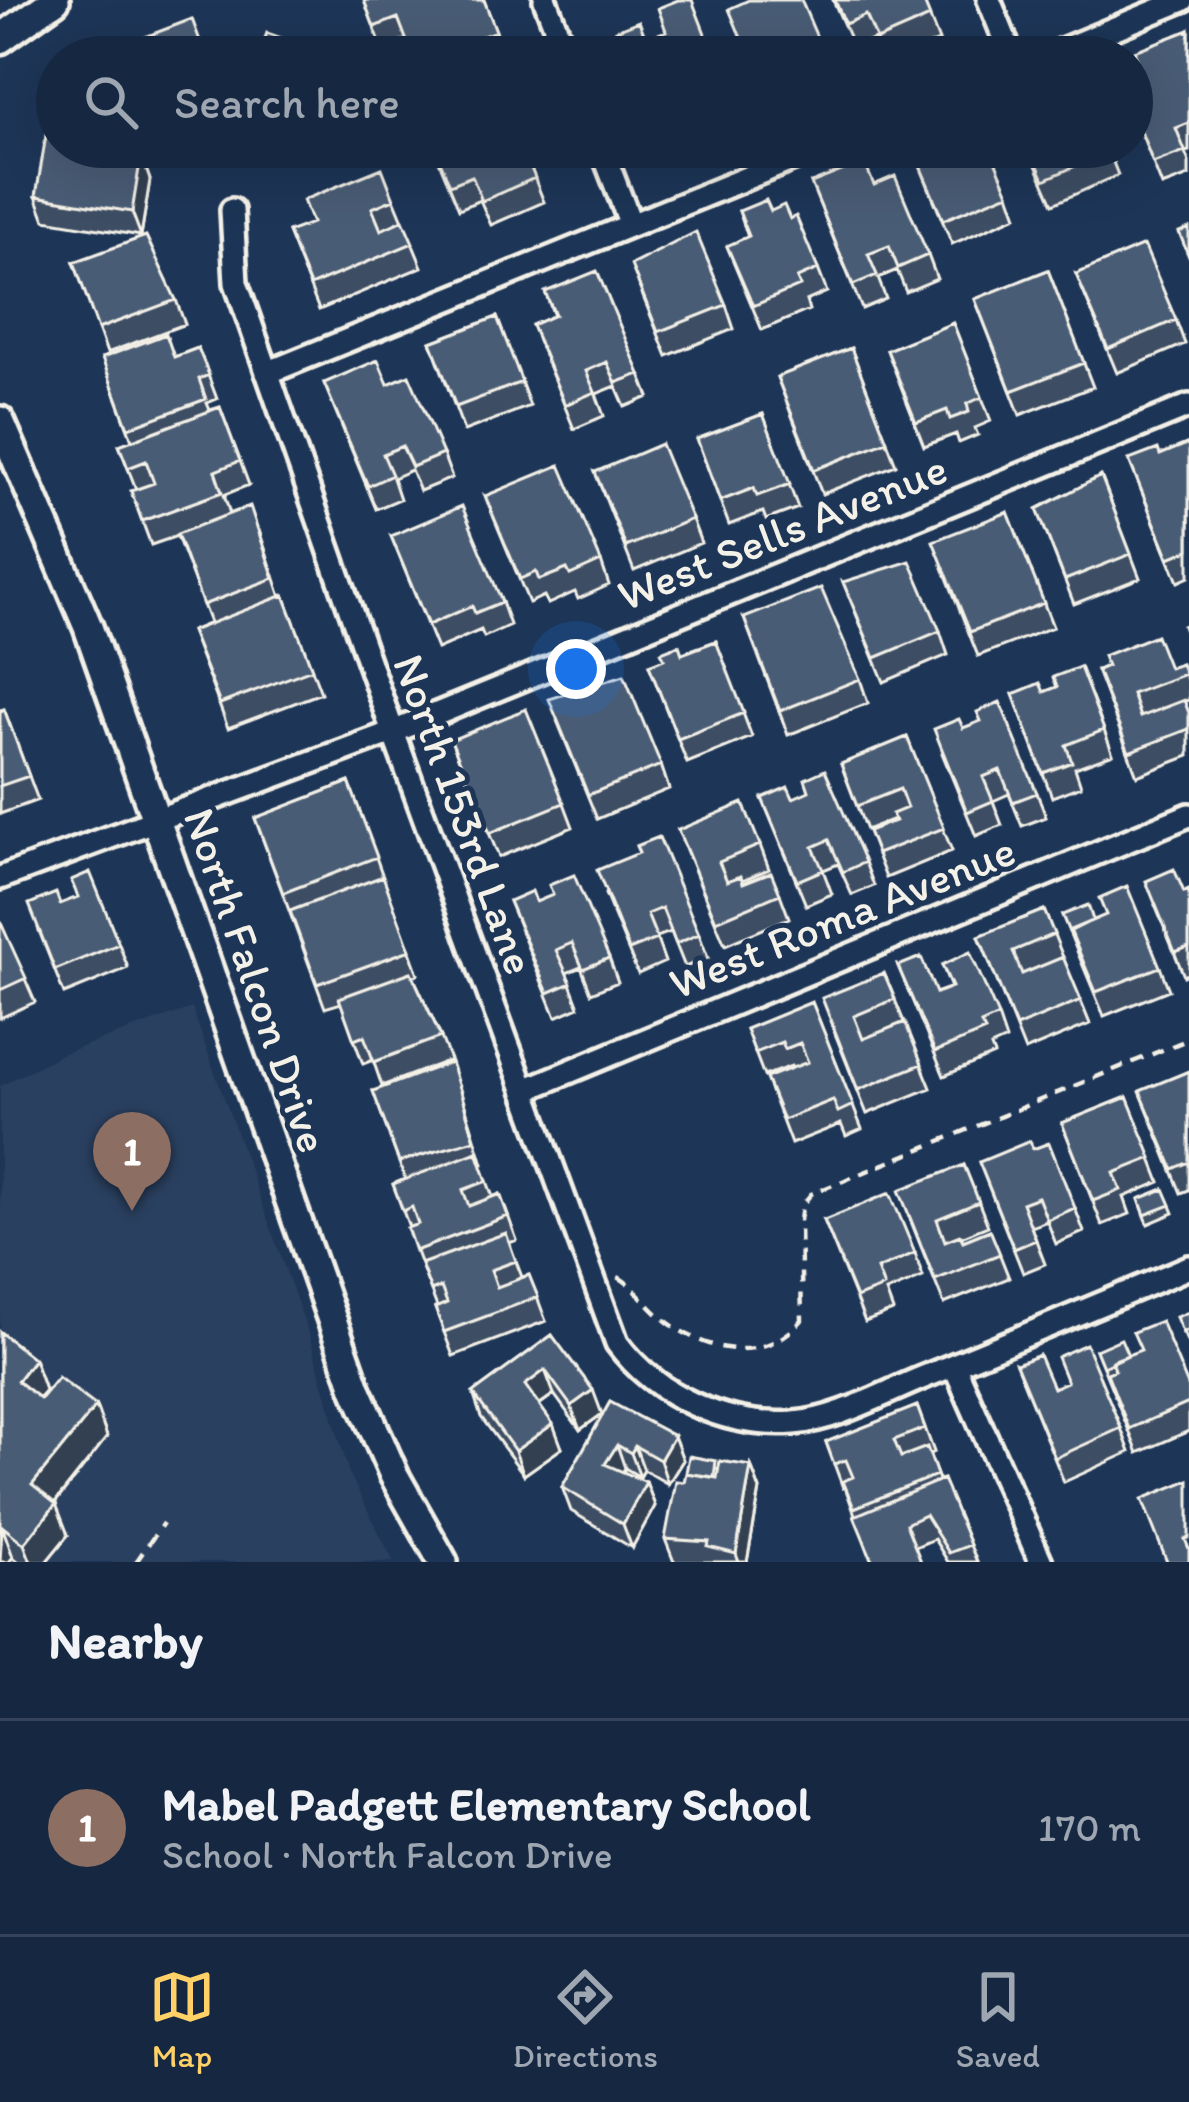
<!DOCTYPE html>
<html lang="en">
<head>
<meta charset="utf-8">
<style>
	body { margin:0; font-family:Itim,sans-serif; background:#1f3048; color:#f1f3f6 }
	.you { position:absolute; left:576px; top:669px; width:42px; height:42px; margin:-30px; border:9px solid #fff; border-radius:50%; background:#1a73e8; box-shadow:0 0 0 18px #1a73e833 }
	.badge { display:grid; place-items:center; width:78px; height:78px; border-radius:50%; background:#ffd166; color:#fff; font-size:39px; font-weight:700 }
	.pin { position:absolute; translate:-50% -99px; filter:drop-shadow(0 3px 6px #0008) }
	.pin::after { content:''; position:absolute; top:63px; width:42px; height:36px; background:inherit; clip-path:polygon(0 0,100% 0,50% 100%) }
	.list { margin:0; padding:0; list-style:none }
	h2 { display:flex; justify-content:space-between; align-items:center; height:156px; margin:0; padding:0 48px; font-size:51px }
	h2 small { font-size:39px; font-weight:400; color:#9ea6b1 }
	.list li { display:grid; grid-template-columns:78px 1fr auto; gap:36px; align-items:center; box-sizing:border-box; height:216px; padding:0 48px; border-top:3px solid #35445a }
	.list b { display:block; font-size:45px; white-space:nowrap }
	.list p { margin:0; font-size:39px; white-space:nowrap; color:#9ea6b1 }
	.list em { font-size:39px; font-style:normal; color:#9ea6b1 }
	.icon { flex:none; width:66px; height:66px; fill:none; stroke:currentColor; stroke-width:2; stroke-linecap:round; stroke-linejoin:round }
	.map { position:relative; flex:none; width:1189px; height:1562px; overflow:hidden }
	.search { position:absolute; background:#162841; box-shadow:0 12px 48px #0002; left:36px; right:36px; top:36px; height:132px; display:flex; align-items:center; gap:30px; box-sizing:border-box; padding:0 42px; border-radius:66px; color:#9ea6b1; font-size:45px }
	.sheet { height:372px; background:#162841 }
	nav { display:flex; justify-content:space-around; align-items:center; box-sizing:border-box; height:168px; border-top:3px solid #35445a; background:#162841; font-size:33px; color:#9ea6b1 }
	nav a { display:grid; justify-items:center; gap:6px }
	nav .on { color:#ffd166 }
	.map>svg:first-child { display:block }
	.built { fill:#2a4060 }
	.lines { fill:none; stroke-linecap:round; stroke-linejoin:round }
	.minor-casing { stroke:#f4f1e8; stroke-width:30 }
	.tertiary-casing { stroke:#f4f1e8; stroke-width:36 }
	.path { stroke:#f4f1e8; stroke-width:4.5; stroke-dasharray:12 9; stroke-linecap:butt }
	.minor { stroke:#1d3557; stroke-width:21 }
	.tertiary { stroke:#1d3557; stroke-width:27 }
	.wall { fill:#3e4e64; stroke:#f4f1e8; stroke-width:3 }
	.shaded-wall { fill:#324051; stroke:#f4f1e8; stroke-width:3 }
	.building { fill:#485b74; stroke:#f4f1e8; stroke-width:3 }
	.labels { text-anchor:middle; stroke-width:10; stroke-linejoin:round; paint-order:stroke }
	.street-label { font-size:45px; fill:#f4f1e8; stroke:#1d3557 }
</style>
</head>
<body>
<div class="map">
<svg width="1189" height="1562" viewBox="0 0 1189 1562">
	<rect width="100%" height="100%" fill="#1d3557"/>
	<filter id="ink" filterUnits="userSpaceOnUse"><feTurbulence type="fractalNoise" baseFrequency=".00833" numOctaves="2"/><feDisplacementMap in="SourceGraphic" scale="24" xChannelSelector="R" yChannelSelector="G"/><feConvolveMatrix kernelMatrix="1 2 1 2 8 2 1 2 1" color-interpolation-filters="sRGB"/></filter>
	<g filter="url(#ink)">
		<path class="built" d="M192 1008 309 1335 349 1473 394 1562H0V1086L61 1054Z"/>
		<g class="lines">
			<defs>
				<path id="minor" d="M545 0 567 57
					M989 0 1012 57
					M1045 57 1183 0
					M601 147 631 225
					M232 210 236 283 393 732 617 1343C656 1396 726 1428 794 1423 837 1420 884 1393 924 1377 1013 1341 1101 1304 1189 1267
					M267 373 823 147
					M0 878 393 732 1189 406
					M525 1090 1189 815
					M954 1365 1041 1562"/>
				<path id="tertiary" d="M0 39 55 0
					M0 421 88 627 356 1388 394 1475 443 1562"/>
			</defs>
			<use href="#minor" class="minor-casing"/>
			<use href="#tertiary" class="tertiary-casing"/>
			<path class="path" d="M618 1277C635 1286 645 1304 660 1316 703 1352 762 1366 802 1320L800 1221 802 1205 811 1194 1189 1039
				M136 1562 163 1523"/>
			<use href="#minor" class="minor"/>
			<use href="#tertiary" class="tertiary"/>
		</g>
		<path class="wall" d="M364 0H484L505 55 500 57H398L394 47 383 51Z
			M833 0H923L939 41 901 57H882L875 39 854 48Z
			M1189 30V151L1185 152 1189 162V176L1162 186 1132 109 1143 75Z
			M282 147H322L317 160Z
			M433 147H522L544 202 491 225 480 200 459 209Z
			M660 147H680L663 154Z
			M1028 147H1107L1118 175 1053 204Z
			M913 149 1009 193 1017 216 952 244Z
			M146 156 145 166 150 180 141 236 45 220 36 196Z
			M811 183 874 185 928 255 937 279 906 292 897 270 878 278 886 299 862 309Z
			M394 199 422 267 319 310 288 232Z
			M739 211H771L790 219 818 269 827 292 806 301 809 310 762 330 727 246 748 237Z
			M74 262 176 300 185 324 107 353Z
			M1048 270 1093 387 1020 415 975 299Z
			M1076 274 1176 320 1185 344 1117 373Z
			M640 289 726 305 734 329 667 356Z
			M545 292 640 374 649 397 625 407 616 386 596 394 604 416 574 429 532 325 554 316Z
			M497 317 530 406 464 431 431 342Z
			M953 323 991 421 975 428 978 435 959 443 956 434 924 446 887 350Z
			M198 348 217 399 207 403 210 410 220 407 249 485 224 495 230 514 259 530 281 597 284 595 321 693 228 728 191 631 210 623 177 536 151 545 131 491 136 489 119 445 132 440 102 358 174 357Z
			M851 348 896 465 822 494 777 377Z
			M324 383 388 384 443 454 452 478 420 491 411 470 393 478 400 499 376 509Z
			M763 414 798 508 766 520 763 512 729 525 697 439Z
			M1189 443V577L1178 582 1129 460 1160 455Z
			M595 472 692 519 701 543 634 571Z
			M1101 476 1140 578 1074 604 1037 509Z
			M485 496 601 561 609 585 578 599 575 592 548 604 544 596 529 603Z
			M1008 512 1053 627 978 656 942 565Z
			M391 536 502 602 510 625 484 637 481 630 437 649Z
			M843 582 940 631 948 655 884 682Z
			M744 618 860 679 868 703 788 735Z
			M716 641 752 737 687 763 649 665Z
			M1181 664 1189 685V700L1184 701 1189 713V756L1137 776 1097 670 1169 668Z
			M1080 667 1113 754 1075 768 1081 786 1052 797 1013 694 1044 692 1057 687Z
			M4 709 38 800 0 814V710Z
			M558 723 661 765 669 789 597 819Z
			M963 728 1037 793 1046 817 1022 826 1009 794 993 801 1002 825 976 836 942 753Z
			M907 737 952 851 886 878 868 831 895 821 894 819 866 830 841 764Z
			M451 740 564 803 573 827 499 857Z
			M349 782 418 974 413 976 441 1037 450 1060 382 1086 373 1060 363 1064 341 1003 325 1008 255 818Z
			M762 798H793L865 862 874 886 852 895 838 864 823 870 832 894 806 905Z
			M678 830 760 845 769 869 742 880 743 883 780 894 789 918 725 945Z
			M639 853 699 934 708 958 685 967 671 932 656 937 665 962 638 974 605 894Z
			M1189 890V974L1184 976 1155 905Z
			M509 901 536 902 609 958 618 982 591 993 581 967 566 973 579 1007 556 1017Z
			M60 904 119 944 128 968 64 994 38 928Z
			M1044 910 1090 1024 1025 1051 979 936Z
			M1062 915 1093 920 1160 967 1169 990 1104 1016Z
			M0 921 35 1002 0 1018Z
			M942 965 998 1016 1006 1040 991 1047 994 1055 944 1076 898 966 936 993 951 988Z
			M884 973 931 1088 867 1114 830 1021Z
			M812 1002 862 1129 846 1136 841 1124 791 1144 766 1078 792 1068 791 1066 764 1076 746 1029Z
			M1189 1071V1190L1181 1193 1140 1091Z
			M459 1086 483 1164 481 1165 493 1197 500 1194 517 1240 509 1243 522 1277 529 1275 546 1321 453 1356 435 1308 437 1307 407 1228 409 1227 393 1184 405 1179 373 1091Z
			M1127 1097 1160 1182 1124 1197 1130 1214 1102 1225 1062 1123Z
			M1033 1149 1075 1208 1084 1232 1056 1244 1047 1221 1031 1227 1045 1264 1023 1273 979 1162Z
			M964 1165 988 1226 961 1237 963 1241 990 1230 1009 1278 944 1304 908 1214Z
			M1164 1189 1174 1213 1148 1224 1139 1199Z
			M824 1220 915 1253 923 1277 886 1292 893 1311 865 1322Z
			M0 1332 34 1359 45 1390 39 1398 96 1406 107 1437 55 1503 68 1535 46 1562H19L13 1557 9 1562H0Z
			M552 1335 602 1414 580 1430 554 1394 539 1405 562 1448 524 1475 481 1417 473 1393Z
			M1096 1350 1128 1355 1189 1388V1431L1138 1453Z
			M1016 1364 1121 1428 1130 1452 1064 1482Z
			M610 1402 674 1436 683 1460 668 1484 644 1470 640 1477 625 1468 623 1472 646 1482 655 1506 632 1548 571 1511 562 1487Z
			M917 1406 934 1452 929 1454 939 1480 943 1479 977 1562H948L934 1539 915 1547 921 1562H872L845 1487 843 1488 826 1442Z
			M751 1466 760 1490 747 1562H674L665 1539 684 1482 719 1468Z"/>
		<path class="shaded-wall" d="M135 147H143L146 156 145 166 150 180 141 236 132 212Z
			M312 147H322L317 160Z
			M34 1359 45 1390 28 1412 17 1381Z
			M545 1370 554 1394 533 1409 525 1385Z
			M593 1390 602 1414 580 1430 571 1406Z
			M96 1406 107 1437 44 1516 32 1485Z
			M553 1424 562 1448 524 1475 515 1451Z
			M674 1436 683 1460 668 1484 660 1460Z
			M617 1445 625 1468 613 1488 605 1464Z
			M635 1446 644 1470 640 1477 631 1453Z
			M751 1466 760 1490 747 1562H739L736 1554Z
			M646 1482 655 1506 632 1548 623 1524Z
			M56 1504 68 1535 46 1562H31L24 1544Z
			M2 1526 13 1557 9 1562H0Z"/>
		<path class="building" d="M364 0H484L496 31 429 57H398L393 44 406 39 398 18 374 27Z
			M678 0H692L714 57H626L616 30 639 21 646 39 666 31 658 8Z
			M749 0H801L825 56 749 57 729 9Z
			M835 0H923L930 17 877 40 866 15 845 24Z
			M192 19 206 57H126L121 46Z
			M1189 30V123L1176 128 1185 151 1153 163 1132 108V79L1143 75 1134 51Z
			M267 33 335 57H258Z
			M49 117 57 119V147H135L134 155 141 156 132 212 36 196Z
			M434 147H522L535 178 482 201 472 176 450 185Z
			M917 147H989L1009 193 943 220 913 149Z
			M1030 147H1107L1109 151 1044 180Z
			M864 162 874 185 895 176 928 255 898 268 889 246 868 254 877 275 853 285 811 183Z
			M382 168 394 199 372 208 381 230 403 220 413 243 310 286 288 232 312 223 303 200Z
			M766 200 771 211 784 205 790 219 796 216 818 269 797 278 800 286 753 306 727 246 749 236 739 211Z
			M1189 228V257L1179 232Z
			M696 232 726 305 658 332 631 265Z
			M146 236 176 300 98 329 74 262Z
			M1144 245 1176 320 1108 349 1076 274Z
			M1048 270 1084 363 1011 391 975 299Z
			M597 271 640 374 616 383 607 362 586 371 595 392 565 405 532 325 555 315 545 292Z
			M497 317 522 382 456 407 431 342Z
			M953 323 982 397 967 404 969 412 950 419 947 410 916 422 887 350Z
			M166 334 174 357 198 348 209 375 199 379 206 399 128 428 102 358Z
			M851 348 887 441 814 470 777 377Z
			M378 360 388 384 409 375 443 454 412 467 402 446 383 454 392 475 368 486 324 383Z
			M220 407 240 461 215 471 222 492 142 521 131 491 154 483 146 461 128 468 119 445Z
			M763 414 790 484 757 496 754 488 720 501 697 439Z
			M1189 443V550L1169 558 1129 460 1158 449 1160 455Z
			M661 444 692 519 626 547 595 472Z
			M560 465 601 561 570 575 567 569 539 580 536 572 520 579 485 496Z
			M1101 476 1131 554 1065 580 1037 509Z
			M250 506 274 578 203 605 177 534Z
			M462 506 502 602 475 613 472 606 428 625 391 536Z
			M1008 512 1044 603 970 632 933 541Z
			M910 561 940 631 875 658 843 582Z
			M821 588 860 679 780 711 744 618Z
			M284 595 312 669 220 704 191 631Z
			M1189 623V641L1183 626Z
			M1156 635 1169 668 1181 664 1185 674 1132 694 1140 717 1184 700 1189 713V729L1129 752 1097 670 1107 666 1103 656Z
			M716 641 744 713 678 739 649 665 664 659 661 652 679 645 682 654Z
			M1080 667 1104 730 1066 745 1072 762 1043 773 1013 694 1040 683 1044 692 1057 687 1053 677Z
			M624 675 661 765 588 795 549 699Z
			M1000 702 1037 793 1013 802 1000 770 983 777 993 801 967 812 934 729 959 719 963 728 981 721 977 712Z
			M4 709 29 776 0 786V711Z
			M526 709 564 803 490 833 451 740Z
			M907 737 944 828 877 854 868 831 895 821 892 814 907 808 900 789 857 806 841 764Z
			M825 770 865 862 843 872 829 840 813 847 823 870 797 881 762 798 788 787 793 798 809 791 805 779Z
			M349 782 377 857 283 893 255 818Z
			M743 803 760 845 719 862 727 881 741 876 743 883 771 872 780 894 716 921 678 830Z
			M659 837 699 934 676 944 662 908 647 914 657 939 629 950 597 870 639 853 636 846Z
			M1174 869 1184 892 1189 890V947L1175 952 1146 881Z
			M90 872 119 944 55 970 29 904 56 893 60 904 78 897 71 880Z
			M574 875 609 958 583 969 572 943 556 950 571 983 548 993 509 901 532 891 536 902 553 895 549 885Z
			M383 876 410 950 317 984 290 911Z
			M1127 886 1160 967 1096 992 1070 930 1106 915 1099 898Z
			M1088 905 1093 920 1069 932 1062 915Z
			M1044 910 1054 934 1013 951 1022 974 1063 957 1081 1000 1016 1027 979 936Z
			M0 921 26 978 0 990Z
			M970 952 998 1016 981 1024 985 1031 935 1052 898 966 921 957 936 993 952 987 942 965Z
			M411 972 441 1037 374 1062 364 1036 354 1040 339 998Z
			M884 973 895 999 854 1016 863 1039 905 1022 922 1064 858 1090 822 998Z
			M812 1002 853 1105 838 1112 833 1100 783 1120 766 1078 808 1062 800 1043 785 1049 782 1042 755 1053 746 1029Z
			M451 1062 475 1140 399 1162 373 1091Z
			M1189 1071V1162L1173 1169 1140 1091Z
			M1127 1097 1152 1158 1114 1173 1121 1190 1093 1201 1062 1123Z
			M1030 1141 1033 1149 1049 1143 1075 1208 1047 1220 1038 1197 1022 1203 1036 1240 1014 1249 979 1162Z
			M477 1152 487 1181 463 1190 469 1206 500 1194 508 1216 415 1251 407 1228 418 1224 412 1207 403 1211 393 1184Z
			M964 1165 979 1202 937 1219 945 1241 960 1235 963 1241 990 1230 1000 1254 935 1280 899 1190Z
			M1164 1189 1171 1205 1145 1215 1139 1199Z
			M890 1193 915 1253 877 1269 884 1287 856 1298 824 1220Z
			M506 1233 516 1261 491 1270 497 1287 529 1275 538 1297 444 1332 435 1308 447 1303 441 1287 431 1291 421 1264Z
			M1189 1312V1329L1183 1332V1334L1176 1317Z
			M1161 1321 1189 1388V1403L1129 1429 1107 1373 1115 1370 1112 1361 1141 1350 1133 1332Z
			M1189 1329V1346L1183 1332Z
			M0 1332 34 1359 17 1381 40 1399 58 1377 96 1406 32 1485 56 1504 24 1544 2 1526 0 1528Z
			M552 1335 593 1390 571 1406 545 1370 525 1385 553 1424 515 1451 473 1393Z
			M1121 1339 1128 1355 1103 1367 1096 1350Z
			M1086 1344 1121 1428 1055 1458 1016 1364 1039 1355 1053 1388 1067 1382 1057 1357Z
			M610 1402 674 1436 660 1460 635 1446 631 1453 617 1445 605 1464 646 1482 623 1524 562 1487Z
			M917 1406 925 1428 894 1440 901 1457 927 1447 937 1475 854 1508 843 1481 853 1477 846 1460 834 1464 826 1442Z
			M689 1456 716 1461 714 1477 686 1473Z
			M720 1461 751 1466 736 1554 708 1547 709 1542 665 1539 676 1481 684 1482 686 1473 717 1478Z
			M943 1479 970 1545 949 1553 925 1515 906 1524 921 1562H873L854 1516Z
			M1189 1480V1538L1185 1539 1189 1549V1562H1167L1142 1499Z"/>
	</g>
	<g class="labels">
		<g class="street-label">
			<text transform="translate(782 531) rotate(-22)" y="16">West Sells Avenue</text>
			<text transform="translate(465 814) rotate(70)" y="16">North 153rd Lane</text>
			<text transform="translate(842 916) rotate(-22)" y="16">West Roma Avenue</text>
			<text transform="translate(257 980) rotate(71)" y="16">North Falcon Drive</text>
		</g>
	</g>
</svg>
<div class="you"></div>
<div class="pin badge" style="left:132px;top:1211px;background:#8d6e63">1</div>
<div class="search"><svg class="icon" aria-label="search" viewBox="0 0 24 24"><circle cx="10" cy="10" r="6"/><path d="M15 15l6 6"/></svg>Search here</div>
</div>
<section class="sheet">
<h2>Nearby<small></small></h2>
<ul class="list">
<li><span class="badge" style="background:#8d6e63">1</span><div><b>Mabel Padgett Elementary School</b><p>School · North Falcon Drive</p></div><em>170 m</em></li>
</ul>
</section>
<nav>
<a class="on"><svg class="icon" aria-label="map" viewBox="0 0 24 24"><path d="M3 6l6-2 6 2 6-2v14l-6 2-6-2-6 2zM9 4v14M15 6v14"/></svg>Map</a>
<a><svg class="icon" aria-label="directions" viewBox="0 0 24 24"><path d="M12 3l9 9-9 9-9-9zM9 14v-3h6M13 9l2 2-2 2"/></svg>Directions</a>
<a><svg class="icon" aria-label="saved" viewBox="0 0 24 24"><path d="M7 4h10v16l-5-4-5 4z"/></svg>Saved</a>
</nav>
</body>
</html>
